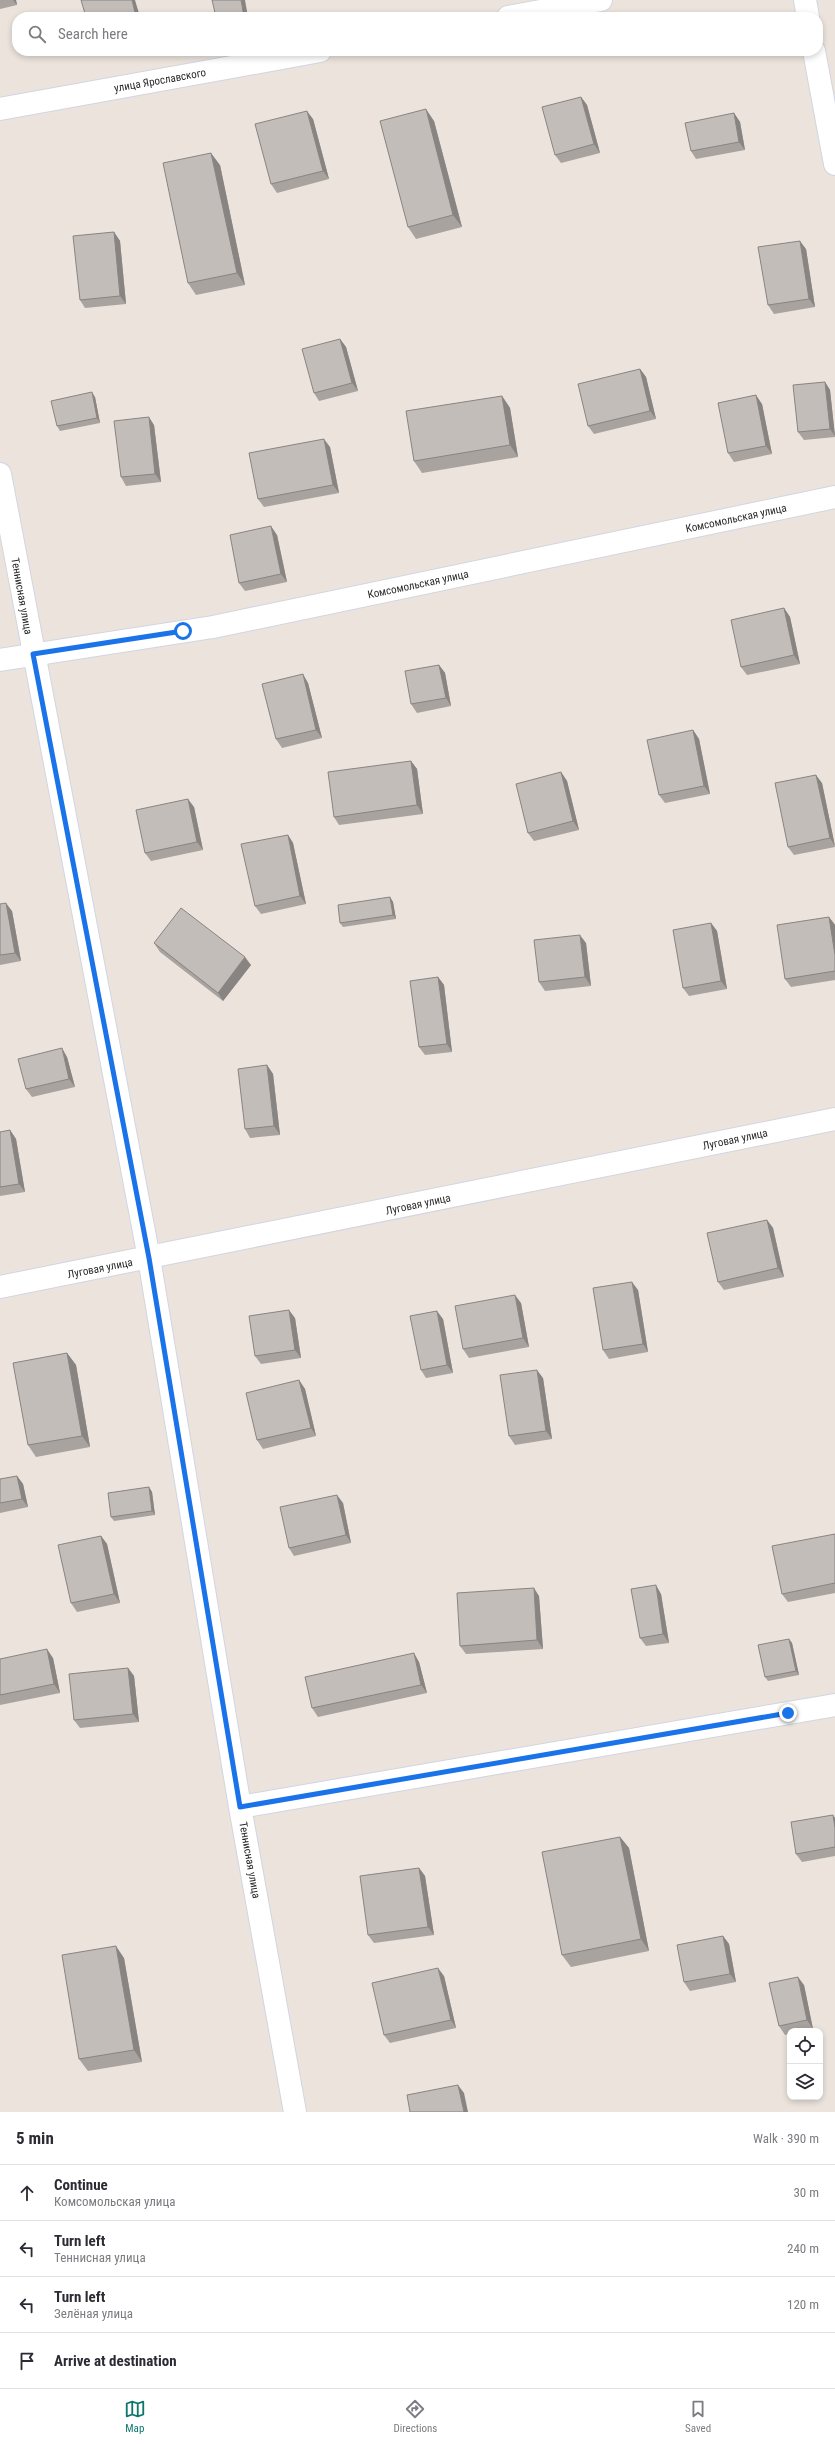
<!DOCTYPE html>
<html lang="en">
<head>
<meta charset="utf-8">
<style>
	body { margin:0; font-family:"Roboto Condensed",sans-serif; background:#f7f7f7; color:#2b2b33 }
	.controls { position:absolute; right:12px; bottom:12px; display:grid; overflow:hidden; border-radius:8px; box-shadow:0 2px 6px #0003 }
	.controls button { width:36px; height:36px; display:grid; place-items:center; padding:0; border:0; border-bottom:1px solid #e1e1e2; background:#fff; color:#2b2b33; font:20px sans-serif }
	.stop { position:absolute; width:12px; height:12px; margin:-9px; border:3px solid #1a73e8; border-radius:50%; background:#fff }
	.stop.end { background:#1a73e8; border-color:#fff; box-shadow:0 1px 4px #0008 }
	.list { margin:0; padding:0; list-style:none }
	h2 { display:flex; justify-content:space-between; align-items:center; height:52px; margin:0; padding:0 16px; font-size:17px }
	h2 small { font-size:13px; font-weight:400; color:#7c7c81 }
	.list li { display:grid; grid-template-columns:26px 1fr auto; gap:12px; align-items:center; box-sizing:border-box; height:56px; padding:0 16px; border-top:1px solid #e1e1e2 }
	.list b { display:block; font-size:15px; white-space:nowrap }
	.list p { margin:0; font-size:13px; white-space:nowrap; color:#7c7c81 }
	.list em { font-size:13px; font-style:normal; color:#7c7c81 }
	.icon { flex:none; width:22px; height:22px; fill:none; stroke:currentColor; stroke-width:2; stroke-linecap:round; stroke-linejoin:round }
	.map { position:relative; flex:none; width:835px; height:2112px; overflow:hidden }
	.search { position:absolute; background:#fff; box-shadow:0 2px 6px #0003; left:12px; right:12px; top:12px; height:44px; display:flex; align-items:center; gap:10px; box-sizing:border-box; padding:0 14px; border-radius:16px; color:#7c7c81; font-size:15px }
	.sheet { height:276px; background:#fff }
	nav { display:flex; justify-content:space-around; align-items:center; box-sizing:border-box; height:56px; border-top:1px solid #e1e1e2; background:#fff; font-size:11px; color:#7c7c81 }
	nav a { display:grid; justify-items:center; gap:2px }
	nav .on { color:#0f766e }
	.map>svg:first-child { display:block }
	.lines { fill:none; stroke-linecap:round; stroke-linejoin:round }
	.minor-casing { stroke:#d1d6e2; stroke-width:24 }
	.minor { stroke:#fff; stroke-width:22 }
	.wall { fill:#a8a39f }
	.shaded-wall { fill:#888482 }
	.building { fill:#c3bdb9; stroke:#888482 }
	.route { stroke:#1a73e8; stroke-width:5 }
	.labels { text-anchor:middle; stroke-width:3; stroke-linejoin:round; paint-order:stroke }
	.street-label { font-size:11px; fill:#292929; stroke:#fff }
</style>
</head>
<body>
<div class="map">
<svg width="835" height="2112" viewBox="0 0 835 2112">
	<rect width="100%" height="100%" fill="#ebe3dc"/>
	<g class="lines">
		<defs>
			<path id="minor" d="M805 0 808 17
				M508 17 601 0
				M814 51 835 164
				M0 109 320 51
				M0 474 149 1258 240 1807 295 2112
				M0 660 213 627 835 497
				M0 1287 835 1119
				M240 1807 835 1705"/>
		</defs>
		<use href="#minor" class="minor-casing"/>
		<use href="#minor" class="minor"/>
	</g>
	<path class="wall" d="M0 0H16L17 5 0 9Z
		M581 97 587 105 600 153 561 163 555 155Z
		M734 113 740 122 745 150 696 159 691 151Z
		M313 119 329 179 277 193 271 184Z
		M434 121 462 227 416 239 408 227Z
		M220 165 245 285 196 295 188 283Z
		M114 232 120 241 126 304 85 308 80 300Z
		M806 249 815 307 774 314 768 305Z
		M340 339 346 347 358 391 319 401 314 393Z
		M640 369 646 377 656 419 594 434 588 426Z
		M825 382 830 390 835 437 804 440 798 432Z
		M502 396 510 408 518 457 422 473 414 461Z
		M95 397 100 423 60 431 57 426Z
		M762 404 772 454 734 462 728 453Z
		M154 425 161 482 126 486 121 477Z
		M330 447 339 493 264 507 258 499Z
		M277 535 287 582 245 591 239 583Z
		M784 608 790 617 800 664 747 675 741 667Z
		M439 665 445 673 451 706 417 713 411 704Z
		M308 683 322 738 282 748 276 739Z
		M693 730 699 739 710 794 665 803 659 795Z
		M411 761 417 769 423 814 339 825 334 817Z
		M561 772 567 781 579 830 534 841 528 833Z
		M822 783 835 847 794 855 788 847Z
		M194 807 203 850 151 861 145 853Z
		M288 835 293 843 306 904 261 914 255 906Z
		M390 897 393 902 396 919 343 927 340 923Z
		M0 904 12 911 21 961 0 965Z
		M829 917 835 925V980L791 987 785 979Z
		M711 923 717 931 727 989 689 996 683 988Z
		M154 943 251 965 223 1001 160 952Z
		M586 943 591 986 545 991 539 982Z
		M438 977 444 985 452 1052 425 1055 419 1047Z
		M67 1057 75 1087 32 1097 26 1089Z
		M267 1065 273 1074 280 1135 250 1138 245 1129Z
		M10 1130 16 1139 25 1192 0 1196V1132Z
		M767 1220 773 1228 784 1277 724 1290 718 1282Z
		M638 1290 648 1352 609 1359 603 1350Z
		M521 1303 529 1347 469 1358 463 1349Z
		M295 1318 301 1358 261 1364 255 1356Z
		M443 1319 453 1373 426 1378 421 1370Z
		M67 1353 76 1365 90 1447 36 1457 28 1445Z
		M543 1378 552 1439 515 1445 509 1436Z
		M299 1380 305 1389 316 1436 263 1449 257 1440Z
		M17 1476 23 1484 28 1507 0 1513V1479Z
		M149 1487 152 1492 155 1515 114 1521 111 1517Z
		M343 1503 351 1543 294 1556 289 1548Z
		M835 1534V1593L788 1602 782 1594Z
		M101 1536 107 1544 120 1603 77 1612 71 1603Z
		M661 1594 669 1643 646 1646 640 1638Z
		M539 1596 543 1649 466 1654 460 1646Z
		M789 1639 792 1643 799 1675 768 1681 765 1677Z
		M53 1658 60 1693 0 1705V1659Z
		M419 1662 427 1693 318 1717 312 1708Z
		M128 1668 134 1676 139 1722 80 1728 74 1720Z
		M833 1815 835 1818V1856L802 1862 796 1854Z
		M620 1837 629 1848 649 1951 571 1967 562 1955Z
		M419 1868 425 1876 434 1935 374 1943 368 1935Z
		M723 1936 729 1944 736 1982 690 1991 684 1982Z
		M124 1958 142 2062 88 2071 79 2059Z
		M444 1976 456 2028 390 2043 384 2035Z
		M804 1985 813 2029 802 2031H790V2034L785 2035 779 2026Z"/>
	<path class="shaded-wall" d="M13 0H16L17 5Z
		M132 0H135L140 17H136Z
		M241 0H245L248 17H244Z
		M581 97 587 105 600 153 594 144Z
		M426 109 434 121 462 227 453 215Z
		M307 111 313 119 329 179 323 171Z
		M734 113 740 122 745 150 739 142Z
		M211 153 220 165 245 285 237 273Z
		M114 232 120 241 126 304 120 296Z
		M800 241 806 249 815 307 809 299Z
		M340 339 346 347 358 391 352 383Z
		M640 369 646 377 656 419 650 411Z
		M825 382 830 390 835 436 830 429Z
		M92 392 95 397 100 423 97 418Z
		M756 395 762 404 772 454 766 446Z
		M502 396 510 408 518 457 510 445Z
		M149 417 154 425 161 482 155 474Z
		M324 439 330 447 339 493 333 485Z
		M271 526 277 535 287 582 281 574Z
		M784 608 790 617 800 664 794 655Z
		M439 665 445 673 451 706 446 698Z
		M303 674 308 683 322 738 316 730Z
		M693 730 699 739 710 794 704 786Z
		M411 761 417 769 423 814 417 805Z
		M561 772 567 781 579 830 573 821Z
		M816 775 822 783 835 846 830 838Z
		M188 799 194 807 203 850 197 842Z
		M288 835 293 843 306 904 300 896Z
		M390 897 393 902 396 919 393 915Z
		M6 903 12 911 21 961 15 953Z
		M829 917 835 925V955Z
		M711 923 717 931 727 989 721 981Z
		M580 935 586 943 591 986 585 977Z
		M245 957 251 965 223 1001 218 993Z
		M438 977 444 985 452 1052 447 1044Z
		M62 1048 67 1057 75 1087 69 1079Z
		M267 1065 273 1074 280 1135 274 1126Z
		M10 1130 16 1139 25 1192 19 1184Z
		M767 1220 773 1228 784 1277 778 1268Z
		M632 1282 638 1290 648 1352 643 1344Z
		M515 1295 521 1303 529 1347 523 1338Z
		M289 1310 295 1318 301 1358 295 1350Z
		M437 1311 443 1319 453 1373 447 1365Z
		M67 1353 76 1365 90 1447 82 1436Z
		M537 1370 543 1378 552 1439 546 1431Z
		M299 1380 305 1389 316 1436 311 1428Z
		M17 1476 23 1484 28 1507 22 1499Z
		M149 1487 152 1492 155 1515 152 1511Z
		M337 1495 343 1503 351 1543 346 1535Z
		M101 1536 107 1544 120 1603 114 1594Z
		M656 1585 661 1594 669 1643 663 1634Z
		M534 1588 539 1596 543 1649 537 1640Z
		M789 1639 792 1643 799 1675 796 1671Z
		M47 1649 53 1658 60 1693 54 1684Z
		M414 1653 419 1662 427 1693 421 1685Z
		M128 1668 134 1676 139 1722 133 1714Z
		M833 1815 835 1818V1828Z
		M620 1837 629 1848 649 1951 641 1939Z
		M419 1868 425 1876 434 1935 428 1927Z
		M723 1936 729 1944 736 1982 730 1974Z
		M116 1946 124 1958 142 2062 134 2050Z
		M438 1968 444 1976 456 2028 451 2020Z
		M798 1977 804 1985 813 2029 807 2020Z
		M458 2085 464 2093 468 2112H464Z"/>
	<path class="building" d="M81 0H132L136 17H86Z
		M212 0H241L244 17H216Z
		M581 97 594 144 555 155 542 107Z
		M426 109 453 215 408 227 380 121Z
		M307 111 323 171 271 184 255 124Z
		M734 113 739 142 691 151 685 123Z
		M211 153 237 273 188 283 163 163Z
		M114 232 120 296 80 300 73 236Z
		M800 241 809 299 768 305 758 247Z
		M340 339 352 383 314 393 302 349Z
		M640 369 650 411 588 426 578 384Z
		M825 382 830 429 798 432 793 385Z
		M92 392 97 418 57 426 51 401Z
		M756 395 766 446 728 453 718 403Z
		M502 396 510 445 414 461 406 411Z
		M149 417 155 474 121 477 114 421Z
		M324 439 333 485 258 499 249 453Z
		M271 526 281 574 239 583 230 535Z
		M784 608 794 655 741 667 731 620Z
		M439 665 446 698 411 704 405 671Z
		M303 674 316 730 276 739 262 684Z
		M693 730 704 786 659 795 647 740Z
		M411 761 417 805 334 817 328 772Z
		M561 772 573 821 528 833 516 784Z
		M816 775 830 838 788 847 775 783Z
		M188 799 197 842 145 853 136 810Z
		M288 835 300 896 255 906 241 844Z
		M390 897 393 915 340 923 338 905Z
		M6 903 15 953 0 955V904Z
		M181 908 245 957 218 993 154 943Z
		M829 917 835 955V971L785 979 777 925Z
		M711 923 721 981 683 988 673 930Z
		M580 935 585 977 539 982 534 940Z
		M438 977 447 1044 419 1047 410 981Z
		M62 1048 69 1079 26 1089 18 1059Z
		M267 1065 274 1126 245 1129 238 1069Z
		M10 1130 19 1184 0 1187V1132Z
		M767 1220 778 1268 718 1282 707 1233Z
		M632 1282 643 1344 603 1350 593 1288Z
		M515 1295 523 1338 463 1349 455 1306Z
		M289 1310 295 1350 255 1356 249 1316Z
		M437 1311 447 1365 421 1370 410 1316Z
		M67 1353 82 1436 28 1445 13 1363Z
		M537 1370 546 1431 509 1436 500 1375Z
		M299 1380 311 1428 257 1440 246 1393Z
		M17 1476 22 1499 0 1503V1479Z
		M149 1487 152 1511 111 1517 108 1493Z
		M337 1495 346 1535 289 1548 280 1507Z
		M835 1534V1583L782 1594 772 1546Z
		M101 1536 114 1594 71 1603 58 1545Z
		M656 1585 663 1634 640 1638 631 1589Z
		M534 1588 537 1640 460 1646 457 1593Z
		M789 1639 796 1671 765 1677 758 1645Z
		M47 1649 54 1684 0 1695V1659Z
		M414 1653 421 1685 312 1708 305 1677Z
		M128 1668 133 1714 74 1720 69 1674Z
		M833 1815 835 1828V1847L796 1854 791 1822Z
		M620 1837 641 1939 562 1955 542 1852Z
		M419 1868 428 1927 368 1935 360 1876Z
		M723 1936 730 1974 684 1982 677 1945Z
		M116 1946 134 2050 79 2059 62 1955Z
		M438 1968 451 2020 384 2035 372 1983Z
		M798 1977 807 2020 779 2026 769 1983Z
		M458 2085 464 2112H410L407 2095Z"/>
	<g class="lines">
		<path class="route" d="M183 631 33 654 149 1258 240 1807 788 1713"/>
	</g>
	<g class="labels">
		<g class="street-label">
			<text transform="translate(160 80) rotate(-10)" y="4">улица Ярославского</text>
			<text transform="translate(736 518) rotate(-12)" y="4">Комсомольская улица</text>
			<text transform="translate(418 584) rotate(-12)" y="4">Комсомольская улица</text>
			<text transform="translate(22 596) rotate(80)" y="4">Теннисная улица</text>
			<text transform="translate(735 1139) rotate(-12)" y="4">Луговая улица</text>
			<text transform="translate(418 1204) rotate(-12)" y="4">Луговая улица</text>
			<text transform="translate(100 1268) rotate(-11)" y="4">Луговая улица</text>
			<text transform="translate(250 1860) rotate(80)" y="4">Теннисная улица</text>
		</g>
	</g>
</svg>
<div class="controls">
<button><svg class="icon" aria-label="locate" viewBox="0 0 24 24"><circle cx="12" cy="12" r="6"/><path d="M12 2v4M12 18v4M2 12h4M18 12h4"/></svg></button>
<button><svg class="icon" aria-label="layers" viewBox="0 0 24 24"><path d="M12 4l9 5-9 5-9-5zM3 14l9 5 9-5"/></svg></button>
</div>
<div class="stop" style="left:183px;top:631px"></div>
<div class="stop end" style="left:788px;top:1713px"></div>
<div class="search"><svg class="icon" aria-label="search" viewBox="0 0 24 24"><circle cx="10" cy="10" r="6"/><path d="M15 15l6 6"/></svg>Search here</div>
</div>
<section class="sheet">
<h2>5 min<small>Walk · 390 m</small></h2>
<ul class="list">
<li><svg class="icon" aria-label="ahead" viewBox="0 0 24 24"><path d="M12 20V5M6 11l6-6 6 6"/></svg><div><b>Continue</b><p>Комсомольская улица</p></div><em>30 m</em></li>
<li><svg class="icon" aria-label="left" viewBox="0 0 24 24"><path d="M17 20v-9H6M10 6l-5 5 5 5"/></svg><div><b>Turn left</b><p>Теннисная улица</p></div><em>240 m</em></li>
<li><svg class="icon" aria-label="left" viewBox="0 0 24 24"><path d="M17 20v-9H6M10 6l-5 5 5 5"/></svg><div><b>Turn left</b><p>Зелёная улица</p></div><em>120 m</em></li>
<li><svg class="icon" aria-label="arrive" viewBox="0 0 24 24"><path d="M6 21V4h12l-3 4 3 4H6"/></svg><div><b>Arrive at destination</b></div></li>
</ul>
</section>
<nav>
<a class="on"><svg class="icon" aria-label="map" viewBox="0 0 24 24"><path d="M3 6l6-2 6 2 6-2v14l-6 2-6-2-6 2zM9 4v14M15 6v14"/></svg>Map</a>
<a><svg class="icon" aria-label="directions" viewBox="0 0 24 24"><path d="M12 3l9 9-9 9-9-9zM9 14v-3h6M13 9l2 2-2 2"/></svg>Directions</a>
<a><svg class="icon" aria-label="saved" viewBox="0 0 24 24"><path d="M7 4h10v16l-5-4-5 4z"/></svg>Saved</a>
</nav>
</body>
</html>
